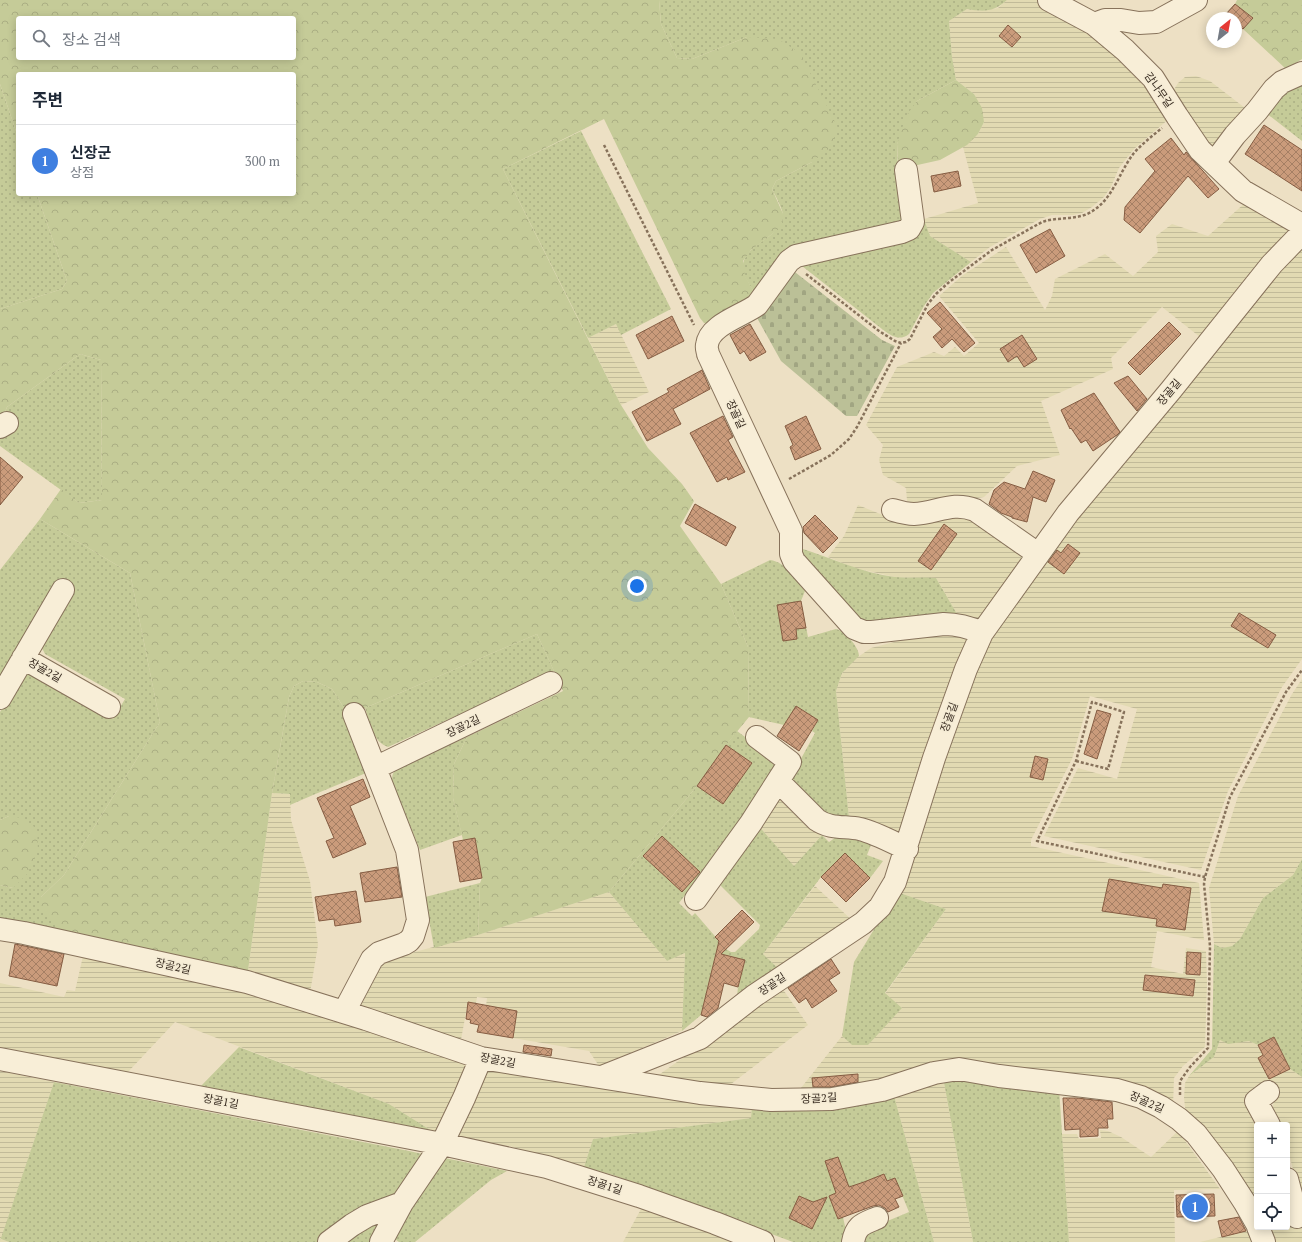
<!DOCTYPE html>
<html lang="ko">
<head>
<meta charset="utf-8">
<style>
	body { margin:0; font-family:"PT Serif","Noto Sans KR",serif; background:#f6f6f7; color:#1f2937 }
	.controls { position:absolute; right:12px; bottom:12px; display:grid; overflow:hidden; border-radius:4px; box-shadow:0 2px 10px #0003 }
	.controls button { width:36px; height:36px; display:grid; place-items:center; padding:0; border:0; border-bottom:1px solid #e0e1e3; background:#fff; color:#1f2937; font:20px sans-serif }
	.compass { position:absolute; left:1206px; top:12px; width:36px; height:36px; border-radius:50%; background:#fff; box-shadow:0 2px 10px #0003; rotate:31deg }
	.you { position:absolute; left:637px; top:586px; width:14px; height:14px; margin:-10px; border:3px solid #fff; border-radius:50%; background:#1a73e8; box-shadow:0 0 0 6px #1a73e833 }
	.badge { display:grid; place-items:center; width:26px; height:26px; border-radius:50%; background:#b45309; color:#fff; font-size:13px; font-weight:700 }
	.pin { position:absolute; translate:-50% -50%; border:2px solid #fff; box-shadow:0 1px 4px #0006 }
	.list { margin:0; padding:0; list-style:none }
	h2 { display:flex; justify-content:space-between; align-items:center; height:52px; margin:0; padding:0 16px; font-size:17px }
	h2 small { font-size:13px; font-weight:400; color:#747a83 }
	.list li { display:grid; grid-template-columns:26px 1fr auto; gap:12px; align-items:center; box-sizing:border-box; height:72px; padding:0 16px; border-top:1px solid #e0e1e3 }
	.list b { display:block; font-size:15px; white-space:nowrap }
	.list p { margin:0; font-size:13px; white-space:nowrap; color:#747a83 }
	.list em { font-size:13px; font-style:normal; color:#747a83 }
	.icon { flex:none; width:22px; height:22px; fill:none; stroke:currentColor; stroke-width:2; stroke-linecap:round; stroke-linejoin:round }
	.map { position:relative; flex:none; width:1302px; height:1242px; overflow:hidden }
	.search { position:absolute; background:#fff; box-shadow:0 2px 10px #0003; left:16px; top:16px; width:280px; height:44px; display:flex; align-items:center; gap:10px; box-sizing:border-box; padding:0 14px; border-radius:4px; color:#747a83; font-size:15px }
	.panel { position:absolute; background:#fff; box-shadow:0 2px 10px #0003; left:16px; top:72px; width:280px; height:124px; border-radius:4px }
	.map>svg:first-child { display:block }
	.farmland { fill:url(#farmland-rules) }
	.grass { fill:url(#grass-dots) }
	.forest { fill:url(#forest-crowns); fill-rule:evenodd }
	.cemetery { fill:url(#cemetery-stones) }
	.building { fill:url(#building-cross-hatch); stroke:#855c42 }
	.lines { fill:none; stroke-linecap:round; stroke-linejoin:round }
	.minor-casing { stroke:#87725b; stroke-width:24 }
	.path { stroke:#87725b; stroke-width:2.5; stroke-dasharray:3 2; stroke-linecap:butt }
	.minor { stroke:#f8eed7; stroke-width:22 }
	.labels { text-anchor:middle; stroke-width:3; stroke-linejoin:round; paint-order:stroke }
	.street-label { font-size:11px; fill:#372a1f; stroke:#f4ebd4 }
</style>
</head>
<body>
<div class="map">
<svg width="1302" height="1242" viewBox="0 0 1302 1242">
	<defs>
		<pattern id="farmland-rules" width="6" height="5" patternUnits="userSpaceOnUse"><rect width="6" height="5" fill="#e2dab2"/><path d="M0 2.5h6" fill="none" stroke="#c2bb99"/></pattern>
		<pattern id="grass-dots" width="8" height="8" patternUnits="userSpaceOnUse"><rect width="8" height="8" fill="#c5cb98"/><path d="M2 2h.1M6 6h.1" fill="none" stroke="#aaae83" stroke-width="1.8" stroke-linecap="round"/></pattern>
		<pattern id="forest-crowns" width="20" height="18" patternUnits="userSpaceOnUse"><rect width="20" height="18" fill="#c5cb98"/><path d="M2 6a3 3 0 1 1 6 0M12 15a3 3 0 1 1 6 0" fill="none" stroke="#aaae83"/></pattern>
		<pattern id="cemetery-stones" width="16" height="16" patternUnits="userSpaceOnUse"><rect width="16" height="16" fill="#bbc097"/><path d="M2 7V4a2 2 0 0 1 4 0v3zM10 15v-3a2 2 0 0 1 4 0v3z" fill="#a1a582"/></pattern>
		<pattern id="building-cross-hatch" width="8" height="8" patternUnits="userSpaceOnUse"><rect width="8" height="8" fill="#ca9b7b"/><path d="M0 0l8 8M0 8l8-8" fill="none" stroke="#a57f64"/></pattern>
	</defs>
	<rect width="100%" height="100%" fill="#ede0c4"/>
	<path class="farmland" d="M1007 0H1038L1078 20 1148 78 1170 118 1134 149 1119 168 1111 187 1104 197 1092 207 1082 213 1073 215H1052L1040 219 990 247 971 262 930 236 924 219 978 203 963 147 978 134 984 122 974 94 956 80 952 57 949 21 967 9 981 11 998 8Z
		M1196 76 1210 81 1249 111 1212 153 1173 91 1178 83 1185 77Z
		M1246 202 1297 230 1205 341 1162 307 1111 358 1113 369 1041 401 1060 455 1017 466 984 497 918 506 907 501 906 488 883 475 879 460 883 445 866 425 897 367 934 352 944 356 955 347 964 356 979 343 939 296 963 275 1006 247 1045 310 1052 296 1055 279 1105 254 1133 276 1158 252 1156 236 1172 224 1208 236Z
		M1302 240V659L1282 687 1228 791 1201 870 1044 836 1078 768 1117 779 1137 709 1090 696 1072 759 1031 840V846L1199 883 1204 940 1157 931 1151 967 1183 974 1186 948 1206 951 1207 984 1205 1047 1183 1066 1174 1078 1173 1107 1148 1094 911 1077 797 1093 842 1036 852 1045 902 1008 885 994 946 909 897 892 971 665 1050 543Z
		M616 324 649 392 621 405 588 338Z
		M858 505 890 518 967 513 1032 556 983 618 973 619 957 614 936 578 895 577 855 568 828 557 844 536Z
		M949 633 969 638 902 834 849 818 836 691 842 673 855 659 871 648 913 637Z
		M1302 679V859L1293 875 1263 898 1240 939 1232 946 1222 948 1214 944 1209 888 1238 796 1292 694Z
		M272 793 290 794 291 820 310 881 318 945 310 993 247 978Z
		M776 797 786 798 822 835 794 866 757 824Z
		M815 886 854 922 780 970 763 954Z
		M609 892 667 961 685 953 682 1031 599 1066 589 1051 513 1038 517 1011 486 1006 487 998 477 997 476 1003 468 1002 460 1045 359 1010 381 961 478 935Z
		M83 956 254 990 475 1061 441 1133 432 1131 389 1104 175 1022 128 1072 0 1047V983L64 997 67 990 75 991Z
		M782 988 808 1025 722 1091 650 1081Z
		M1220 1040 1239 1042 1249 1041 1258 1045 1263 1055 1258 1058 1269 1079 1290 1069 1302 1077V1204L1287 1146V1125H1279L1273 1112V1105L1275 1097 1269 1080 1244 1096 1260 1125H1257V1195L1248 1196 1186 1116 1184 1098 1185 1083 1189 1076 1214 1057Z
		M485 1065 752 1106 751 1118 593 1139 584 1167 509 1146 453 1135Z
		M0 1071 54 1082 1 1239 9 1242H0Z
		M943 1077 973 1242H934L893 1092Z
		M1100 1130 1108 1131 1121 1137 1151 1157 1178 1131 1220 1189 1174 1190 1175 1242H1069L1062 1134H1077L1079 1139 1101 1138Z
		M1287 1207 1292 1222 1302 1228V1242H1267L1263 1227H1287Z
		M641 1209 658 1215 737 1242H623Z
		M1249 1230 1253 1242H1200Z"/>
	<path class="grass" d="M659 0H1007C994 12 984 12 967 9L949 21 952 57 956 80 917 101 897 144 898 173 904 213 901 224 793 249 755 294C752 288 748 283 745 277 732 246 780 241 783 217 784 211 775 195 772 189L776 181 812 162 747 37 692 59 677 58 661 24Z
		M1302 82V141L1266 113 1281 96Z
		M0 84 18 137V194H37L67 281 62 289 0 309Z
		M581 131 671 309 621 335 616 324 588 338 503 169Z
		M924 219 930 236 971 262 933 293 924 306 909 334C899 342 890 335 882 329L802 266 922 228Z
		M80 354 101 360 102 500 79 503 0 446V439L19 423 5 412 7 407Z
		M40 519 130 573 160 722 64 875 41 897 61 933 0 922V885L13 888 9 816 0 820V712L25 669 113 719 125 699 45 654 41 646 43 637 73 587 62 580 0 687V570Z
		M800 548C832 558 862 573 895 577 909 578 923 577 936 578L957 614 861 623 803 560Z
		M770 560C786 562 795 579 805 591L801 601 808 637 836 629C845 631 859 647 859 656L842 673 836 691 849 818H828L790 779 815 733 812 731 818 720 796 707 784 725 749 717 748 647 721 584Z
		M537 634 554 671 388 747C372 741 370 723 365 708Z
		M303 681 317 682 332 689 344 708 366 773 313 795 290 805V794L272 793 289 697 294 686Z
		M737 731 776 760V775L679 903 692 916 695 913 726 949 731 952H735L759 929 760 925 721 886 720 882 757 824 794 866 822 835 829 842 842 833 873 840 867 855 883 861 870 878 845 853 821 877 763 954 780 970 737 997 738 987 745 960 716 953 701 1015 682 1031 685 953 667 961 609 892 697 786 723 804 752 763 726 745Z
		M467 737 454 764 453 798 462 835 420 850 392 782C392 774 393 771 400 766Z
		M1302 859V1077L1290 1069 1274 1037 1258 1045 1249 1041 1228 1044 1220 1040 1214 1057 1189 1076 1212 1049 1214 944 1222 948 1232 946 1240 939 1263 898 1293 875Z
		M480 883 478 935 434 948 425 897Z
		M897 892 946 909 885 993 902 1008 868 1045H852L842 1036 854 962Z
		M239 1047 389 1104 432 1131 201 1086Z
		M943 1077 1059 1087 1069 1242H973Z
		M54 1082 409 1151 427 1155 405 1190 320 1242H9L1 1239 0 1241Z
		M893 1092 934 1242H862L866 1233 873 1227 909 1212 895 1178 887 1181 852 1187 829 1196 838 1218 843 1217 846 1231 845 1242H793L613 1175 584 1167 593 1139 751 1118 752 1106Z
		M440 1157 507 1171 491 1180 415 1242H399L391 1236Z
		M383 1217 376 1242H340Z"/>
	<path class="forest" d="M0 0H659L661 24 677 58 692 59 747 37 778 39 800 53 838 128 830 148 812 162 776 181 772 189 784 216 780 228 751 250 743 261 745 276 755 294 710 323H704L700 318 604 119 503 169 621 405 648 448 682 484 694 501 680 526 721 584 748 647 749 717 726 745 697 786 609 892 478 935 480 883 482 878 475 838 463 840 453 798 454 764 467 737 563 691 537 634 365 708H344L332 689 317 682 303 681 294 686 289 697 272 793 247 978 61 933 40 907 41 897 64 875 160 722 130 573 40 519 61 489 79 503 102 500 101 360 80 354 7 407 5 412 0 416V309L62 289 67 281 37 194H294V74H18V137L0 84ZM18 18H294V58H18Z
		M1237 0H1302V59L1286 69 1243 29 1252 18 1235 4Z
		M956 80 974 94 982 108 984 122 978 134 967 145 940 160 913 166 898 163 897 144 906 116 917 101Z
		M9 816 22 818 37 829 38 851 27 874 13 888 0 885V820Z"/>
	<path class="cemetery" d="M791 269 882 340 895 346 857 416H846L781 361 756 316Z"/>
	<path class="building" d="M1235 4 1253 18 1243 29 1236 24V18H1229L1225 15Z
		M1008 25 1021 37 1012 47 999 36Z
		M1264 125 1302 150V191L1245 154Z
		M1171 138 1184 155 1186 152 1219 189 1208 198 1188 176 1140 233 1124 220 1125 207 1155 171 1145 159Z
		M958 171 961 186 934 192 931 176Z
		M1050 229 1065 256 1036 273 1020 245Z
		M940 302 975 343 964 352 952 339 942 348 933 337 942 329 927 313Z
		M672 316 684 341 648 359 636 335Z
		M1169 322 1181 334 1140 375 1128 363Z
		M750 324 766 352 750 361 744 351 740 354 730 335Z
		M1022 335 1037 359 1024 367 1017 356 1008 362 1000 349Z
		M702 370 710 389 673 409 681 424 647 441 632 412 669 392 667 389Z
		M1128 376 1147 399 1137 411 1114 383Z
		M1094 393 1120 432 1117 435 1093 451 1086 440 1081 443 1071 428 1070 429 1061 410Z
		M723 416 733 437 728 440 745 472 728 480 727 477 717 482 690 433Z
		M806 416 821 449 795 460 790 447 793 445 785 426Z
		M0 457 23 477 0 505Z
		M1033 471 1055 480 1046 502 1033 497 1027 522 1012 518V517L1001 513 989 504 994 490 1004 482 1025 489Z
		M695 504 736 527 726 546 685 523Z
		M815 515 838 538 823 553 804 533 803 527Z
		M944 524 957 534 931 570 918 561Z
		M1068 544 1080 553 1064 574 1048 562 1057 550 1061 553Z
		M801 601 806 628 796 629 797 639 783 641 777 605Z
		M1239 613 1276 635 1268 648 1231 626Z
		M796 706 818 720 799 751 777 736Z
		M1097 710 1111 714 1097 759 1084 754Z
		M726 745 752 763 723 804 697 786Z
		M1035 756 1048 759 1043 780 1030 777Z
		M363 779 370 797 350 806 366 844 333 858 326 841 334 838 317 798Z
		M662 836 700 872 682 892 643 856Z
		M475 838 482 878 460 882 453 842Z
		M845 853 870 878 846 902 821 877Z
		M397 867 402 897 365 902 360 873Z
		M1109 879 1162 888 1163 884 1191 888 1185 930 1156 926 1157 919 1102 911Z
		M356 891 361 922 335 926 334 919 319 921 315 897Z
		M742 910 754 922 721 954 745 960 738 987 724 983 718 1008 707 1017 701 1015 719 941 715 937Z
		M15 944 64 954 57 986 9 976Z
		M1187 952 1201 953 1200 975 1186 974Z
		M831 959 840 973 829 980 837 991 812 1008 806 998 799 1003 788 988Z
		M1145 975 1195 980 1193 996 1143 990Z
		M468 1002 517 1011 513 1038 477 1032 479 1025 470 1023 471 1020 466 1019Z
		M1274 1037 1290 1069 1269 1079 1258 1058 1263 1055 1258 1045Z
		M524 1045 552 1049 551 1056 523 1052Z
		M858 1074V1082L831 1087H813L812 1078Z
		M1063 1098H1077L1112 1102 1113 1119H1107L1108 1128H1098V1136L1080 1137V1129L1065 1130Z
		M838 1157 849 1187 864 1182 884 1174 887 1181 895 1178 903 1196 895 1199 899 1207 888 1212 885 1208 879 1205 873 1206 838 1219 829 1196 836 1193 825 1161Z
		M1214 1194 1215 1216 1177 1217 1176 1195Z
		M799 1196 813 1202 827 1197 812 1229 789 1218Z
		M1239 1217 1246 1231 1222 1237 1218 1221Z"/>
	<g class="lines">
		<defs>
			<path id="minor" d="M1049 0 1094 24 1125 50 1153 78 1177 116 1200 150 1243 191 1302 225
				M1094 24 1105 20H1121L1139 23 1156 22 1196 0
				M1214 163 1235 135 1257 111 1274 89 1282 82 1302 73
				M906 170 913 222 909 229 902 232 796 256 789 261 757 305C742 316 709 325 707 345 706 348 708 352 708 354L791 531V554L794 561 854 628 864 632H872L944 624C958 624 969 627 982 633
				M0 427 7 423
				M893 510C900 512 908 514 914 514 937 513 952 501 975 510L1038 554
				M23 658 109 707
				M0 698 63 590
				M375 768 551 683
				M778 781 817 820C830 829 845 826 860 829 876 833 892 842 907 849
				M696 899 751 823 790 762 757 737
				M0 929 24 933 247 982 366 1019 481 1058 700 1093 771 1100 832 1099 882 1090 934 1073 959 1069 999 1076 1117 1090 1141 1097 1161 1107 1179 1119 1196 1134 1223 1169 1245 1203 1257 1224
				M344 1012 372 959 379 953 404 944 409 941 413 936 418 920 407 850 354 714
				M0 1059 442 1144 547 1167 639 1196 715 1223 763 1242
				M602 1077 700 1038 754 996 863 923 880 907 895 882 934 758 966 669 982 633 1068 513 1171 390 1272 264 1302 233
				M1268 1092 1256 1101 1269 1125
				M1287 1179 1297 1217
				M1258 1227 1264 1242
				M329 1242 352 1225 367 1216 402 1203 442 1144 464 1098 481 1058
				M381 1242 402 1203
				M853 1242C856 1225 863 1224 877 1218"/>
		</defs>
		<use href="#minor" class="minor-casing"/>
		<path class="path" d="M604 145 694 325
			M806 274 879 331 895 341 901 343 906 342 910 339 928 304 936 294 948 283 992 250 1042 222C1056 217 1073 220 1087 214 1113 202 1118 173 1134 153 1142 144 1152 136 1162 128
			M789 479 831 455 849 439 857 427 901 343
			M1076 761 1108 769 1124 712 1092 702 1076 761 1037 841 1205 877
			M1180 1095V1081L1190 1067 1208 1048 1210 946 1204 884 1205 877 1230 797 1286 692 1302 670"/>
		<use href="#minor" class="minor"/>
	</g>
	<g class="labels">
		<g class="street-label">
			<text transform="translate(1159 90) rotate(55)" y="4">감나무길</text>
			<text transform="translate(1169 392) rotate(-50)" y="4">장골길</text>
			<text transform="translate(736 414) rotate(65)" y="4">장골길</text>
			<text transform="translate(45 670) rotate(30)" y="4">장골2길</text>
			<text transform="translate(949 717) rotate(-70)" y="4">장골길</text>
			<text transform="translate(463 726) rotate(-26)" y="4">장골2길</text>
			<text transform="translate(173 966) rotate(13)" y="4">장골2길</text>
			<text transform="translate(772 984) rotate(-34)" y="4">장골길</text>
			<text transform="translate(498 1060) rotate(11)" y="4">장골2길</text>
			<text transform="translate(819 1098) rotate(-3)" y="4">장골2길</text>
			<text transform="translate(221 1101) rotate(11)" y="4">장골1길</text>
			<text transform="translate(1147 1102) rotate(24)" y="4">장골2길</text>
			<text transform="translate(605 1185) rotate(18)" y="4">장골1길</text>
		</g>
	</g>
</svg>
<div class="controls">
<button>+</button>
<button>−</button>
<button><svg class="icon" aria-label="locate" viewBox="0 0 24 24"><circle cx="12" cy="12" r="6"/><path d="M12 2v4M12 18v4M2 12h4M18 12h4"/></svg></button>
</div>
<svg class="compass" viewBox="-18 -18 36 36"><path d="M0-13l5 13h-10z" fill="#e53935"/><path d="M0 13l5-13h-10z" fill="#747a83"/></svg>
<div class="you"></div>
<div class="pin badge" style="left:1195px;top:1207px;background:#3f7fe0">1</div>
<div class="search"><svg class="icon" aria-label="search" viewBox="0 0 24 24"><circle cx="10" cy="10" r="6"/><path d="M15 15l6 6"/></svg>장소 검색</div>
<section class="panel">
<h2>주변<small></small></h2>
<ul class="list">
<li><span class="badge" style="background:#3f7fe0">1</span><div><b>신장군</b><p>상점</p></div><em>300 m</em></li>
</ul>
</section>
</div>
</body>
</html>
